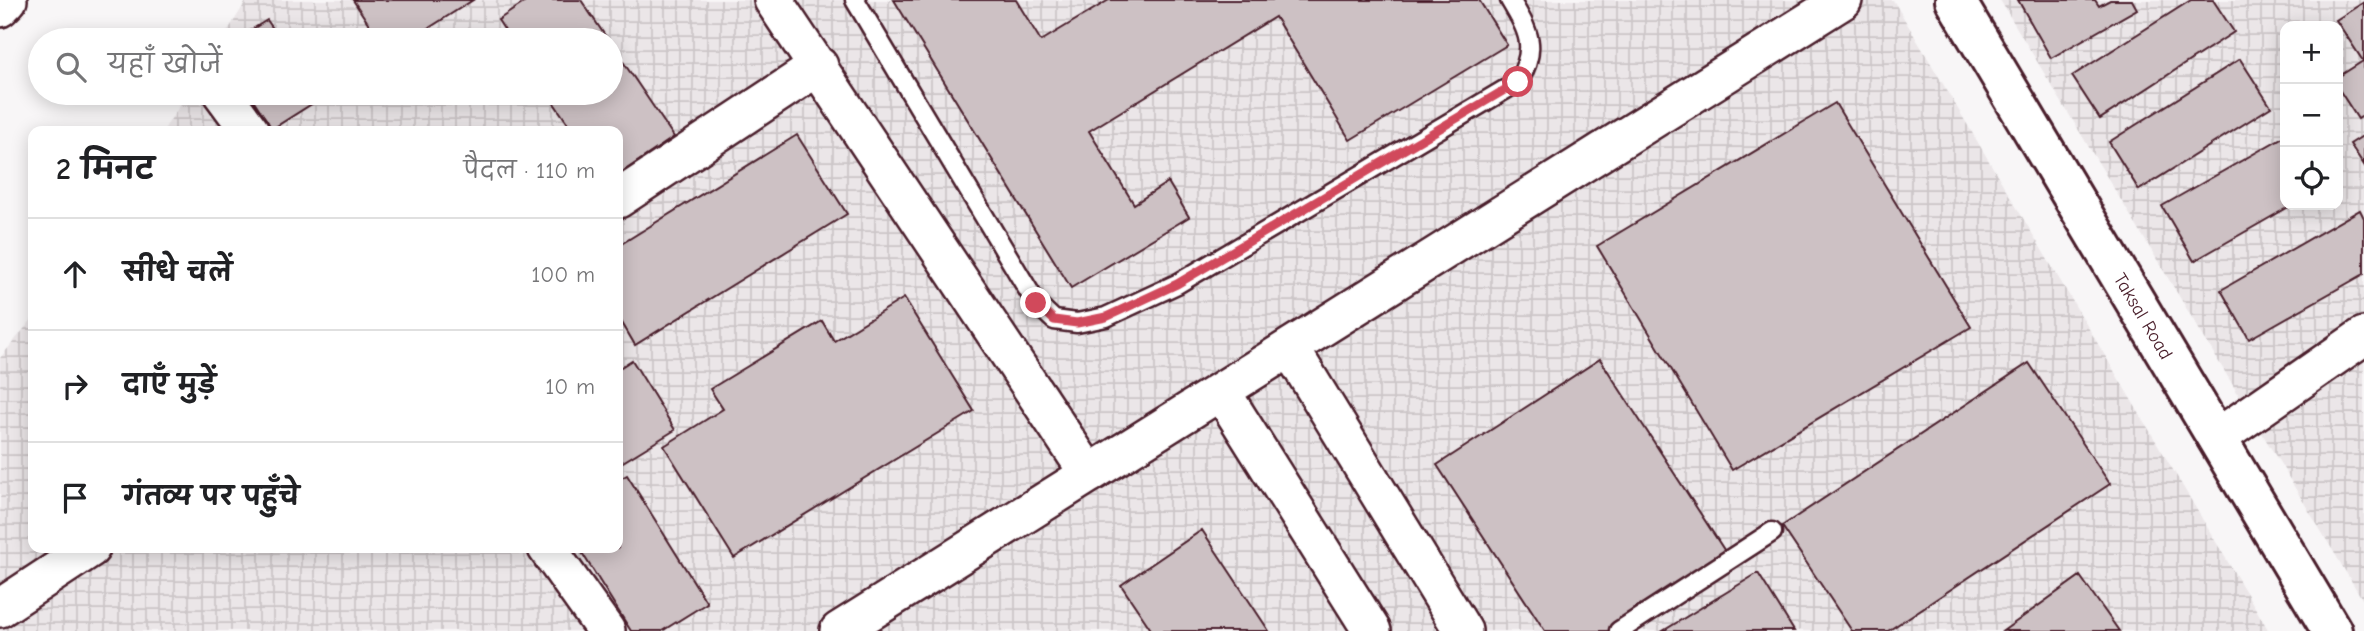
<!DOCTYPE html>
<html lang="hi">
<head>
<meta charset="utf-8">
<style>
	body { margin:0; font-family:"Comic Neue","Playpen Sans Deva",sans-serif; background:#f6f6f6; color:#202124 }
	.controls { position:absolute; right:21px; top:21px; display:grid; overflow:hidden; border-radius:14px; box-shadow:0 4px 18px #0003 }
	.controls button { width:63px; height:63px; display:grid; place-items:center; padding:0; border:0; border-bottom:2px solid #e0e0e0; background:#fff; color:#202124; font:35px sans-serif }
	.stop { position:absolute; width:21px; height:21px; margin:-16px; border:5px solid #d1495b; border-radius:50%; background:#fff }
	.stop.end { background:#d1495b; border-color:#fff; box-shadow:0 2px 7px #0008 }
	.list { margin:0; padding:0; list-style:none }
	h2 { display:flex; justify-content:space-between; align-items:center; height:91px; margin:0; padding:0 28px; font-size:30px }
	h2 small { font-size:23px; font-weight:400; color:#757577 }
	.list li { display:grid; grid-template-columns:46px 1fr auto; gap:21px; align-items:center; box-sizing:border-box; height:112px; padding:0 28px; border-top:2px solid #e0e0e0 }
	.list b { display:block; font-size:26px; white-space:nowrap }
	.list em { font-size:23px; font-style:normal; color:#757577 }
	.icon { flex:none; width:38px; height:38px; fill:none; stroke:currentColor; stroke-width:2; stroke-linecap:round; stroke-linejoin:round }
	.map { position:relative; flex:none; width:2364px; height:631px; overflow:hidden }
	.search { position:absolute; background:#fff; box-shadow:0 4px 18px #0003; left:28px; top:28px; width:595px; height:77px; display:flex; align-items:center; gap:18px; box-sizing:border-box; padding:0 24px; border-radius:38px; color:#757577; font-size:26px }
	.panel { position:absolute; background:#fff; box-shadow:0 4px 18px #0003; left:28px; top:126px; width:595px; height:427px; border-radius:14px }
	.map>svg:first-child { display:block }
	.industrial { fill:url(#industrial-grid); fill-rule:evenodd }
	.building { fill:#cdc1c4; stroke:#4a1f2b; stroke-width:2 }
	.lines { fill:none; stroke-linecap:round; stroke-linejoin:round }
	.service-casing { stroke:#4a1f2b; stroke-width:23 }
	.minor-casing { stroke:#4a1f2b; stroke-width:42 }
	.tertiary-casing { stroke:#4a1f2b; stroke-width:44 }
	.service { stroke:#fff; stroke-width:18 }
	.minor { stroke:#fff; stroke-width:37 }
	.tertiary { stroke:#fff; stroke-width:38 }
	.route { stroke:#d1495b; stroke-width:9 }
	.labels { text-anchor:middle; stroke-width:6; stroke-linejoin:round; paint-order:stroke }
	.street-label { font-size:19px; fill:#4a1f2b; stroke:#fff }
</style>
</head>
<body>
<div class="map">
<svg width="2364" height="631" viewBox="0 0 2364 631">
	<defs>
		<pattern id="industrial-grid" width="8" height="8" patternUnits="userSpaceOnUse" patternTransform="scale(1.75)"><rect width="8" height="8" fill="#ebe6e8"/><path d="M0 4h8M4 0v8" fill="none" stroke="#cbc5c7"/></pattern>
	</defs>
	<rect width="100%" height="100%" fill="#f8f6f7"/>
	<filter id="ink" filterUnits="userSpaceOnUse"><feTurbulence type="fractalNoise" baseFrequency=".0143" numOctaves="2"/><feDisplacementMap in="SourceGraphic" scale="14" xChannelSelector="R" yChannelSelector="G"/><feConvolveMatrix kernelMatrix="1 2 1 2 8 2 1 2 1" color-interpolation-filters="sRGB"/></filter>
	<g filter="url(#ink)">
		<path class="industrial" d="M247 0H1893L2269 631H0V358L33 318V548H618V131H163L188 93H611V40H222Z
			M2000 0H2364V602ZM2285 26H2338V205H2285Z"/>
		<path class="building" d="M353 0H473L410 40H347L370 26Z
			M528 0H581L608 40H511L498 20Z
			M894 0H1016L1041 41 1109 0H1479L1507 45 1350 140 1275 17 1089 131 1134 204 1168 182 1189 217 1071 288Z
			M2018 0H2095L2099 6 2110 0H2132L2137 9 2051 58Z
			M2191 0H2213L2234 32 2100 119 2072 76Z
			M2364 2V115L2358 119 2338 88V77L2363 61 2336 20Z
			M267 20 281 40H235Z
			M611 44 674 137 618 175V131H573L547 93H611Z
			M2240 59 2271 107 2139 190 2109 142Z
			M249 93H329L272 129Z
			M1835 103 1971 327 1732 470 1597 246Z
			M797 135 847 214 635 345 618 316V246Z
			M2364 135V165L2350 144Z
			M2285 136V205H2292L2194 261 2162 206Z
			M2360 210 2364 218V274L2249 339 2221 290Z
			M904 298 974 411 734 558 664 446 723 409 710 389 822 321 834 341Z
			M1600 359 1728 556 1611 631H1545L1437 465Z
			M632 360 675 430 618 465V369Z
			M2029 363 2110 484 1888 631H1852L1782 526Z
			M627 475 707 603 662 631H631L579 548H618V480Z
			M1202 530 1269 631H1152L1121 585Z
			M1758 573 1794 631H1663Z
			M2080 576 2119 631H2003Z"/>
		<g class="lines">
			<defs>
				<path id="service" d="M855 0 1036 303 1054 320 1077 323 1106 317 1177 284 1518 82C1538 48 1529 32 1510 0
					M1619 631 1772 532"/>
				<path id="minor" d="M773 0 1089 474
					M0 8 8 0
					M222 93 250 131
					M618 199 819 66
					M1290 348 1463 631
					M1221 391 1372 631
					M2217 438 2364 336
					M547 548 606 631
					M0 608 91 548
					M839 631 1843 0"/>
				<g id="tertiary">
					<path id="s1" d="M1955 0 2332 631"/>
				</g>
			</defs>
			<use href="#service" class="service-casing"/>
			<use href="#minor" class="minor-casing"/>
			<use href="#tertiary" class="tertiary-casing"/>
			<use href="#service" class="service"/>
			<use href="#minor" class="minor"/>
			<use href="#tertiary" class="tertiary"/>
		</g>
	</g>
	<g class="lines" filter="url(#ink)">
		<path class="route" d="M1036 303 1054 320 1077 323 1106 317 1177 284 1518 82"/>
	</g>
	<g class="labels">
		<g class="street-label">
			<text dy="7" stroke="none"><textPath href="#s1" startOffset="368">Taksal Road</textPath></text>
		</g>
	</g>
</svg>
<div class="controls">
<button>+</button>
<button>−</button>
<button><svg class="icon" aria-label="locate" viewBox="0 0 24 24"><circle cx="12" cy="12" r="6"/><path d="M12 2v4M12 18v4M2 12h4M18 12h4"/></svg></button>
</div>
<div class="stop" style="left:1518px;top:82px"></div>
<div class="stop end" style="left:1036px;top:303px"></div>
<div class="search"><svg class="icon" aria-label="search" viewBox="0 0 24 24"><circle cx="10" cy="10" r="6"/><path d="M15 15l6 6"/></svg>यहाँ खोजें</div>
<section class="panel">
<h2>2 मिनट<small>पैदल · 110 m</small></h2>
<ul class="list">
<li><svg class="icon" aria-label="ahead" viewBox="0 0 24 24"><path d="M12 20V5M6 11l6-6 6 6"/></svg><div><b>सीधे चलें</b></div><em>100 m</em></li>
<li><svg class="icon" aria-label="right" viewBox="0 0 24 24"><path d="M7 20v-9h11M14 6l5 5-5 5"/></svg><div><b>दाएँ मुड़ें</b></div><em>10 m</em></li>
<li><svg class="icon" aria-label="arrive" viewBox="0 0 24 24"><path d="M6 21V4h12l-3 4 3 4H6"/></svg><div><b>गंतव्य पर पहुँचे</b></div></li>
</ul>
</section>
</div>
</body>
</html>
